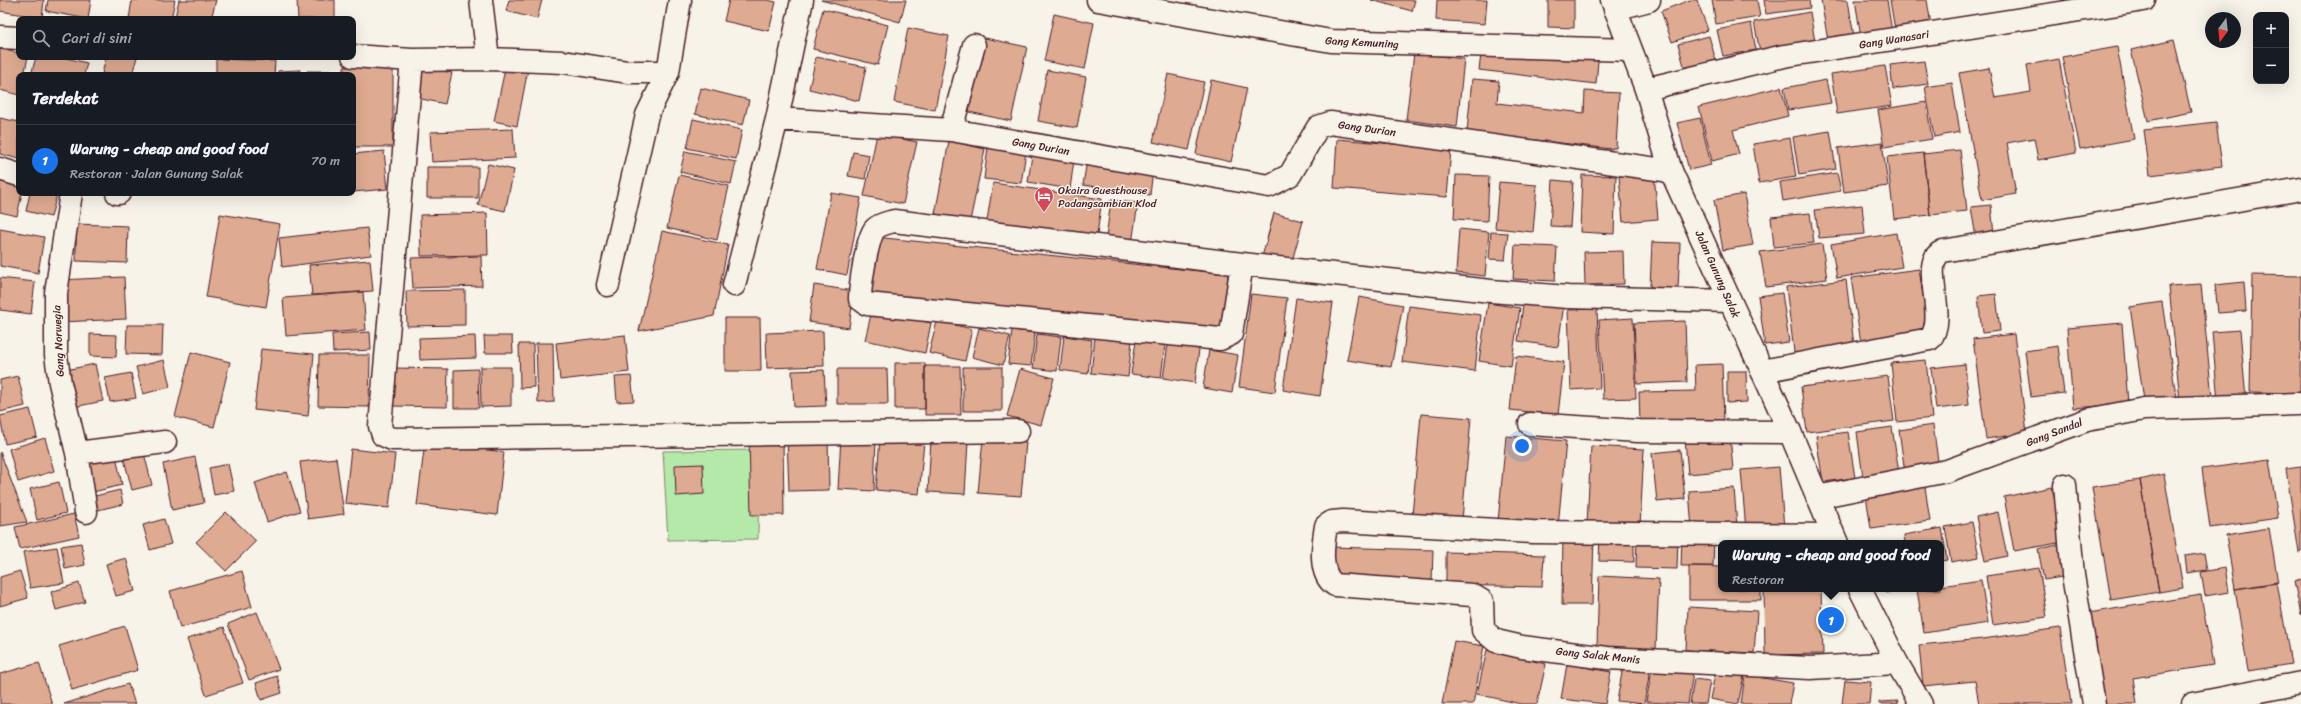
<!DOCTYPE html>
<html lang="id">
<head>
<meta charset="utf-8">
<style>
	body { margin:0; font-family:Sriracha,sans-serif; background:#242831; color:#f1f3f6 }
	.controls { position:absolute; right:12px; top:12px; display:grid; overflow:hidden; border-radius:8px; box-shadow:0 4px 16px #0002 }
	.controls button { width:36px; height:36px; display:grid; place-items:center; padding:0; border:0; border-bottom:1px solid #363941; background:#171b24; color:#f1f3f6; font:20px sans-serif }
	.compass { position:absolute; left:2205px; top:12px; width:36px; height:36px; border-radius:50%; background:#171b24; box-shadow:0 4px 16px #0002; rotate:195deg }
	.you { position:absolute; left:1522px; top:446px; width:14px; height:14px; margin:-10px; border:3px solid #fff; border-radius:50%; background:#1a73e8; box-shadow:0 0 0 6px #1a73e833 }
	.badge { display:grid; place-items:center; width:26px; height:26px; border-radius:50%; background:#1a73e8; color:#fff; font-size:13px; font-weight:700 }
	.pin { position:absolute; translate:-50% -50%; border:2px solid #fff; box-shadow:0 1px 4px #0006 }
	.popup { position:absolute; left:1718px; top:540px; width:226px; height:52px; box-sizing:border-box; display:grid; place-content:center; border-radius:8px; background:#171b24; filter:drop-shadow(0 1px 3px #0005); font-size:13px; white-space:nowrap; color:#9ea1a6 }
	.popup b { font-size:15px; color:#f1f3f6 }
	.popup::after { content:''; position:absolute; left:50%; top:100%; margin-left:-8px; border:8px solid transparent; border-top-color:#171b24 }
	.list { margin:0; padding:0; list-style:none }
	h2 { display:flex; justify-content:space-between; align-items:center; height:52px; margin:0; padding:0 16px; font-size:17px }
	h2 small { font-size:13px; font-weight:400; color:#9ea1a6 }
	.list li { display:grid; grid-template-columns:26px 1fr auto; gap:12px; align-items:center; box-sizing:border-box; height:72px; padding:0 16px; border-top:1px solid #363941 }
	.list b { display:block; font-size:15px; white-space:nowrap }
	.list p { margin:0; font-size:13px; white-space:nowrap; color:#9ea1a6 }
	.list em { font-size:13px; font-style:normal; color:#9ea1a6 }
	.icon { flex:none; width:22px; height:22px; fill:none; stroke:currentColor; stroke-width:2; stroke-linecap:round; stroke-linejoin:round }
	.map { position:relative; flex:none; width:2301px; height:704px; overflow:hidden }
	.search { position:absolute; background:#171b24; box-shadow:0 4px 16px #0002; left:16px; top:16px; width:340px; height:44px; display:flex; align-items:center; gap:10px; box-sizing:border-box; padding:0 14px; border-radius:8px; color:#9ea1a6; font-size:15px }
	.panel { position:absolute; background:#171b24; box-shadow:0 4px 16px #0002; left:16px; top:72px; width:340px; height:124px; border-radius:8px }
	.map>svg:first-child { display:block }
	.green { fill:#b5e9aa; stroke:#80846a }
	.building { fill:#deaa91; stroke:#4a1f2b }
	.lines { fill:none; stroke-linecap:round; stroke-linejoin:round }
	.minor-casing { stroke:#4a1f2b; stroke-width:25 }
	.tertiary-casing { stroke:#4a1f2b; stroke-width:25 }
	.minor { stroke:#f7f3e8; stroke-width:22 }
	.tertiary { stroke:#f7f3e8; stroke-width:22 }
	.labels { text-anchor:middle; stroke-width:3; stroke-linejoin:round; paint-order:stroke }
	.street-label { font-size:11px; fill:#4a1f2b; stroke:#f7f3e8 }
	.poi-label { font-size:11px; fill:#4a1f2b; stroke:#f7f3e8; text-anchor:start }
</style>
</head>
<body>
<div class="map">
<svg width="2301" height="704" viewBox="0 0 2301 704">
	<rect width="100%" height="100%" fill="#f7f3e8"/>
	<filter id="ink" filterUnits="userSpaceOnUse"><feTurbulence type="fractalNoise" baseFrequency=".025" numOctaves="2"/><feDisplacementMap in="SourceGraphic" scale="8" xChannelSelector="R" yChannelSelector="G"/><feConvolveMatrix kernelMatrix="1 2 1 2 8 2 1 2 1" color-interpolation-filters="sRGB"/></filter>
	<g filter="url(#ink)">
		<path class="green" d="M759 450 758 539 668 540 663 451Z"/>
		<path class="building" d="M0 0H44L42 18 0 11Z
			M48 0H91L88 19 46 11Z
			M132 0H175L171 19H129Z
			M179 0H216L211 19H183L175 17Z
			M297 0H335V19H298Z
			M509 0H542L537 19 506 11Z
			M729 0H767L776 2 769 31 724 21Z
			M821 0H906L900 22Z
			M1371 0H1415L1412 11Z
			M1437 0H1487L1485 24 1436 20Z
			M1548 0H1574V28L1548 27Z
			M1690 0H1697L1708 30 1672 42 1661 11Z
			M1712 0H1757L1760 17 1716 24Z
			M1764 0H1809L1810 8 1766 14Z
			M1821 0H1848L1854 37 1828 41Z
			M1855 0H1887L1893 39 1862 43Z
			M1890 0H1927L1932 31 1896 36Z
			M823 9 888 25 878 65 813 49Z
			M1810 12 1815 42 1760 52 1754 22Z
			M1054 14 1094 23 1085 69 1044 61Z
			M1751 23 1756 50 1723 56 1717 30Z
			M908 28 949 36 935 110 894 102Z
			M1709 36 1718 68 1687 77 1678 44Z
			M985 38 1027 47 1011 121 969 112Z
			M2174 40 2191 112 2148 121 2131 50Z
			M1482 47 1598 61 1596 84 1479 70Z
			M2117 47 2134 139 2080 149 2062 57Z
			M0 49 19 53V57H28L24 75H19V95L0 90Z
			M1414 53 1464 59 1457 127 1406 120Z
			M36 57H62L87 63 84 75H31Z
			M106 57H137L132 75 102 74Z
			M816 57 866 67 859 101 809 89Z
			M216 59 275 61 274 75H216Z
			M2059 59 2076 153 2038 160 2034 138 2007 143 2016 194 1982 200 1959 73 1989 68 1995 98 2031 92 2027 65Z
			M1924 61 1928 84 1893 89 1890 65Z
			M506 64 528 69 517 126 494 121Z
			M1885 66 1892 106 1837 114 1831 74Z
			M344 67H393V147H353V75H344Z
			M424 67 452 73 445 104 417 98Z
			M300 70V75H278V71Z
			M1047 70 1086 77 1077 128 1038 121Z
			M307 71H335V75H307Z
			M1168 74 1204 82 1189 150 1153 142Z
			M1472 79 1499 81 1497 103 1584 113 1585 91 1619 93 1616 148H1612V149L1467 132Z
			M1211 80 1247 88 1231 162 1196 154Z
			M1826 80 1831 103 1788 110 1784 88Z
			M1952 83 1960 132 1934 137 1925 87Z
			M1781 87 1788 116 1733 130 1739 154 1712 161 1699 107Z
			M701 88 749 100 743 125 695 114Z
			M1926 102 1932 139 1884 147 1878 110Z
			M0 118 19 122V159L0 154Z
			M1700 118 1711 165 1689 170 1677 123Z
			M693 119 742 130 736 159 687 148Z
			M2216 122 2222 166 2150 175 2144 130Z
			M513 129 515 158 432 162 430 132Z
			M1830 131 1836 169 1799 175 1793 137Z
			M877 134 917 142 903 204 864 196Z
			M1790 138 1796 177 1759 183 1753 144Z
			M1337 139 1451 149 1447 197 1334 188Z
			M949 141 985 149 970 221 935 214Z
			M1882 142 1888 186 1844 192 1838 148Z
			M988 147 1026 152 1021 183 984 179Z
			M1960 150 1967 211 1930 215 1923 154Z
			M384 151 388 189 353 192V154Z
			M685 151 736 162 731 184 680 172Z
			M853 152 869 155 865 179 848 176Z
			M1923 153 1930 215 1894 219 1887 157Z
			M1032 155 1074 160 1070 189 1028 182Z
			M1087 160 1153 170 1150 195 1083 185Z
			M488 164 514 170 505 211 478 205Z
			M427 167H478V198H427Z
			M1837 173 1841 191 1783 201 1780 182Z
			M1654 174 1658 219 1623 222 1619 176Z
			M679 175 729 186 717 240 667 228Z
			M1456 175 1489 176 1487 221 1454 219Z
			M1582 175 1616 176 1614 234 1580 232Z
			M1553 180 1573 182 1570 227 1550 226Z
			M0 181 19 185V193H22L17 216 0 212Z
			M1499 182 1537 185 1533 232 1495 228Z
			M993 183 1102 199 1096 242 986 227Z
			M30 193 57 194 51 217 26 211Z
			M831 193 861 198 847 275 817 269Z
			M1744 194 1753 245 1723 250 1714 200Z
			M1111 200 1138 203 1131 250 1105 246Z
			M1862 205 1865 234 1819 238 1815 210Z
			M1991 205 1994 235 1976 238 1971 207Z
			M487 213 488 255 421 256 420 215Z
			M1274 213 1303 221 1291 265 1262 257Z
			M1810 213 1814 243 1774 247 1771 217Z
			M220 214 280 224 266 307 206 297Z
			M76 224 128 226 127 263 76 261Z
			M367 228 371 255 282 267 279 238Z
			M0 229 44 237 38 273 0 266Z
			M1459 229 1489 232 1485 276 1456 273Z
			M662 231 728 245 714 316 639 331Z
			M1491 232 1508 233 1505 260 1489 259Z
			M1896 233 1902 267 1837 278 1831 244Z
			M875 237 1228 274 1223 332 869 295Z
			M1652 242 1680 243 1678 289 1650 287Z
			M1822 244 1827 279 1766 287 1760 252Z
			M1515 245 1557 247 1555 281 1513 279Z
			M1623 251 1624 284 1585 285 1584 252Z
			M481 256 482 286 413 288 411 258Z
			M370 260 373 291 312 295 309 265Z
			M1919 269 1929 334 1861 343 1851 278Z
			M2252 275 2301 276 2300 393 2250 392Z
			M124 277 126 319 61 322 59 280Z
			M0 278 35 282 31 314 0 310Z
			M1846 280 1855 353 1795 360 1786 287Z
			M2244 282 2246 311 2218 313 2215 285Z
			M2201 284 2212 398 2180 401 2169 286Z
			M814 285 854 291 849 328 809 322Z
			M465 290V325L407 326 406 291Z
			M363 292 366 330 286 336 283 298Z
			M1782 293 1789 342 1765 345 1758 296Z
			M1251 294 1287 298 1275 392 1239 387Z
			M1996 294 2000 331 1982 333 1978 296Z
			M1359 297 1403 305 1391 367 1347 360Z
			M1296 298 1333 303 1320 396 1283 390Z
			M1524 298 1564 304 1558 347 1518 341Z
			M2162 302 2176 396 2144 400 2130 307Z
			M1488 303 1520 308 1511 366 1479 361Z
			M1409 306 1481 315 1475 371 1402 362Z
			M1597 309 1600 388 1571 390 1568 310Z
			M872 310 931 323 925 353 865 340Z
			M725 318H760L761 371H725Z
			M1633 318 1636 398 1603 399 1599 320Z
			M937 321 972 329 965 361 929 353Z
			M1685 321 1687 382 1637 384 1634 323Z
			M2122 323 2128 404 2073 408 2067 328Z
			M127 325H163L162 355 126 354Z
			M979 328 1010 336 1003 365 972 357Z
			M1012 330 1035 333 1031 366 1008 364Z
			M2240 330 2246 399 2218 402 2212 332Z
			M823 331 824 366 767 368 766 333Z
			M370 332 371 350 333 352 332 334Z
			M90 334 117 335 116 357 90 356Z
			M1037 334 1061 337 1057 371 1033 368Z
			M2014 334 2027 433 1986 439 1973 339Z
			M625 335 629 372 560 380 556 343Z
			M475 336 476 358 420 360 419 338Z
			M484 336H512L513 353H485Z
			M1064 336 1092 340 1088 374 1060 370Z
			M1095 337 1132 341 1128 377 1091 373Z
			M1136 341 1165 345 1161 378 1131 374Z
			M536 343H553L554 402 538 403Z
			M519 344H533L534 387 520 388Z
			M1168 344 1199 349 1195 383 1163 378Z
			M2058 346 2064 393 2031 397 2025 351Z
			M261 349 314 354 308 416 254 410Z
			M1209 350 1238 355 1232 393 1203 388Z
			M191 352 230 362 214 427 175 417Z
			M319 355H370L369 407 318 406Z
			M1516 356 1564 362 1558 415 1510 410Z
			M164 360 170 387 143 394 136 367Z
			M1926 360 1932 418 1897 422 1891 363Z
			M895 363H925V409H895Z
			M95 364 103 401 74 407 66 370Z
			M1722 364 1724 423 1640 424 1639 392 1696 391 1695 365Z
			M1965 364 1969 405 1936 409 1931 368Z
			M925 366H960L961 415H925Z
			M480 367H511V406L481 407Z
			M963 367H1002V411H963Z
			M394 368 448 369 447 407 393 406Z
			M478 369 479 408H454V370Z
			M837 369H887L888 404H837Z
			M1020 369 1054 378 1041 425 1007 416Z
			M824 370 826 406 794 407 792 371Z
			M1727 371H1746L1747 402 1727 403Z
			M131 373 136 398 110 402 105 378Z
			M18 376 25 406 0 412V380Z
			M631 376 634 401 617 402 615 377Z
			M1888 376 1894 421 1807 432 1801 387Z
			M30 409 37 437 5 444 0 416Z
			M1421 414 1471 418 1462 520 1412 516Z
			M1933 425 1939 468 1905 473 1899 430Z
			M1892 427 1899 473 1863 478 1857 432Z
			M1848 432 1855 478 1823 482 1816 436Z
			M1730 435 1733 470 1688 474 1685 440Z
			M1506 436 1566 441 1558 527 1498 522Z
			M828 437 829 490 789 491 787 438Z
			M841 437 876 438 874 491 838 489Z
			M45 438 54 471 18 482 9 449Z
			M783 438 784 515H751L749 439Z
			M880 438 924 442 919 494 876 490Z
			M983 438 1026 442 1021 496 978 493Z
			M931 439 968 441 965 494 928 492Z
			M425 442 504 452 497 515 417 505Z
			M1591 446 1644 449 1640 527 1587 524Z
			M351 449 395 454 389 508 345 503Z
			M1680 450 1685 499 1657 502 1652 453Z
			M0 452 27 522 0 526Z
			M144 453 152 485 132 490 124 459Z
			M116 456 122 485 89 493 83 463Z
			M195 457 204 503 172 510 163 464Z
			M336 458 344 514 308 519 300 462Z
			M2269 460 2278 518 2210 528 2202 469Z
			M228 464 234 491 214 495 209 468Z
			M703 464 704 494 676 496 675 465Z
			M1779 467 1784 528 1746 531 1741 470Z
			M2301 467V552L2299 553 2286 469Z
			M287 472 300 511 267 522 255 483Z
			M2164 474 2183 588 2159 592 2140 480Z
			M2140 480 2159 592 2111 600 2092 487Z
			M59 482 66 513 37 520 30 489Z
			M1925 487 1930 521 1871 529 1866 495Z
			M2052 487 2063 542 2014 551 2004 497Z
			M1734 488 1737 526 1692 529 1689 491Z
			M120 490 123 504 98 510 95 496Z
			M226 512 256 541 226 571 196 542Z
			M1998 512 2007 556 1985 561 1976 517Z
			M74 514 79 536 20 549 15 527Z
			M164 519 171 544 150 550 143 525Z
			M1972 522 1979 557 1951 562 1945 527Z
			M1942 528 1947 560 1941 561V543H1905L1904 535Z
			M2269 528 2278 583 2235 589 2226 535Z
			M1600 534 1634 535V562L1599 561Z
			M1563 535 1594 536 1592 605H1562Z
			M1637 535H1678L1677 569 1636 568Z
			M1682 536 1714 537 1713 566H1681Z
			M81 543 85 565 65 569 61 546Z
			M2062 544 2068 576 2044 580 2038 549Z
			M57 547 64 583 30 588 23 552Z
			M1331 547 1433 550 1432 581 1331 578Z
			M1446 552 1544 555 1542 587 1446 585Z
			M2204 553 2207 570 2187 573 2185 556Z
			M126 558 135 591 116 596 106 564Z
			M1689 566 1721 567V589H1761V600H1689Z
			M2039 568 2047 617 1993 625 1986 576Z
			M2225 568 2229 592 2205 596 2201 572Z
			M20 571 28 598 0 606V577Z
			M242 571 252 607 180 628 170 591Z
			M1599 576 1659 579 1656 649 1597 646Z
			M2301 579V615L2294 581Z
			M1981 580 1988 623 1924 633 1917 590 1941 589V586Z
			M2277 582 2291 664 2248 671 2235 589Z
			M79 583 85 602 56 610 51 592Z
			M1764 589H1821L1823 654 1765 655Z
			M1886 589H1900L1887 593Z
			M2201 595 2213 665 2133 678 2137 704H2098L2082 614Z
			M1688 607 1757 611 1754 653 1686 650Z
			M257 612 279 669 249 680 228 624Z
			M125 626 138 670 72 690 59 646Z
			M224 627 243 683 206 695 187 639Z
			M2060 628 2071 704H1979L1975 681 1923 686 1919 645 1983 639Z
			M1454 641 1484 646 1473 704H1442Z
			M1487 650 1546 664 1537 704H1521L1477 694Z
			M39 663 52 704H0V674Z
			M1567 664 1611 672 1605 704 1561 699Z
			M1653 664 1693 672 1688 704 1646 702Z
			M1623 667 1650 671 1644 704 1617 701Z
			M1716 669 1744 675 1738 704 1710 699Z
			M1745 675 1793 683 1789 704H1741Z
			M277 676 282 693 261 700 256 683Z
			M1694 679 1710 681 1706 704H1690Z
			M1845 680 1871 682 1869 704H1842Z
			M128 684 135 704H64Z
			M1898 701V704H1879V702Z"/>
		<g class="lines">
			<defs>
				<path id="minor" d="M481 0 488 59
					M1098 0 1331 41 1630 50
					M1615 9 1649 0
					M0 37 19 38
					M353 56 412 60 488 59 563 62 628 72H668
					M412 60 380 426 383 435 392 439 1018 431
					M1646 89 1784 56 2144 0
					M777 119 951 130 1269 186 1290 175 1318 127 1330 123 1671 171
					M951 130 974 45
					M0 169 19 175
					M71 193 56 293V355L60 383 77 453 86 512
					M117 193H119
					M1242 264 1231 334 1220 339 867 304 860 299C860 286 867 237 875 229 880 224 887 223 894 221L1242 264 1491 291 1568 297 1730 301
					M608 285 647 115 668 72 680 0
					M734 285 777 119 802 0
					M1762 371 1930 339C1949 316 1918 262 1943 251L2301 189
					M1530 424 1638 431 1790 432
					M77 453 165 442
					M2065 485 2073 575 2094 704
					M1817 497 1947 471 2087 420 2144 409 2298 404
					M1833 535 1532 532 1343 521 1332 522 1326 526C1323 544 1318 574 1335 585L1472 595 1482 601 1483 630 1496 641 1522 647 1607 658 1810 668 1897 663
					M2193 704 2301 683"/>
				<path id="tertiary" d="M1612 0 1646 89 1671 171 1790 432 1837 543
					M1860 589 1897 663 1921 704"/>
			</defs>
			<use href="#minor" class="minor-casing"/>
			<use href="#tertiary" class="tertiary-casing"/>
			<use href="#minor" class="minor"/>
			<use href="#tertiary" class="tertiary"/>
		</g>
	</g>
	<defs>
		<symbol id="hotel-pin" viewBox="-11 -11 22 30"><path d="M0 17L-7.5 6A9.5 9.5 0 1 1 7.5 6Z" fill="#d1495b" stroke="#f7f3e8"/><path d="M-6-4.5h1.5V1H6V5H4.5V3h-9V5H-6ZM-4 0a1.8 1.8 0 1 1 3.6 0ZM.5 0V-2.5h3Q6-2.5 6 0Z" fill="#fff"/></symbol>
	</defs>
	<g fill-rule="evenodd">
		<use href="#hotel-pin" x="1033" y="185" width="22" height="30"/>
	</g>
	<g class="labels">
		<g class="street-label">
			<text transform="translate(1894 39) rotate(-9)" y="4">Gang Wanasari</text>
			<text transform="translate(1362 42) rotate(3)" y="4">Gang Kemuning</text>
			<text transform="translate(1367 128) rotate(8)" y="4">Gang Durian</text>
			<text transform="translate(1041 146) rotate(10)" y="4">Gang Durian</text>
			<text transform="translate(1718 274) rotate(66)" y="4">Jalan Gunung Salak</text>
			<text transform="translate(58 341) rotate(-93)" y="4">Gang Norwegia</text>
			<text transform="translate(2054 432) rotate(-21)" y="4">Gang Sandal</text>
			<text transform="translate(1598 655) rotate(6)" y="4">Gang Salak Manis</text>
		</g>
		<g class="poi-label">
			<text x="1058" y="194">Okaira Guesthouse<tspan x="1058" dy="13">Padangsambian Klod</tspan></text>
		</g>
	</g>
</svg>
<div class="controls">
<button>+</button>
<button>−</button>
</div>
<svg class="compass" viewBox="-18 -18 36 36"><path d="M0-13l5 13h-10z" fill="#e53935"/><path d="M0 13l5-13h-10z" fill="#9ea1a6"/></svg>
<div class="you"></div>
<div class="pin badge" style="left:1831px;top:620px">1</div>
<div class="popup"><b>Warung - cheap and good food</b>Restoran</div>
<div class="search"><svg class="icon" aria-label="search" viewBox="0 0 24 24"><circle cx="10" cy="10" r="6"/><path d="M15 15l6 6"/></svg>Cari di sini</div>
<section class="panel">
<h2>Terdekat<small></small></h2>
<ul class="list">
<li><span class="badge">1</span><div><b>Warung - cheap and good food</b><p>Restoran · Jalan Gunung Salak</p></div><em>70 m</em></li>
</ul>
</section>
</div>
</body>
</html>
